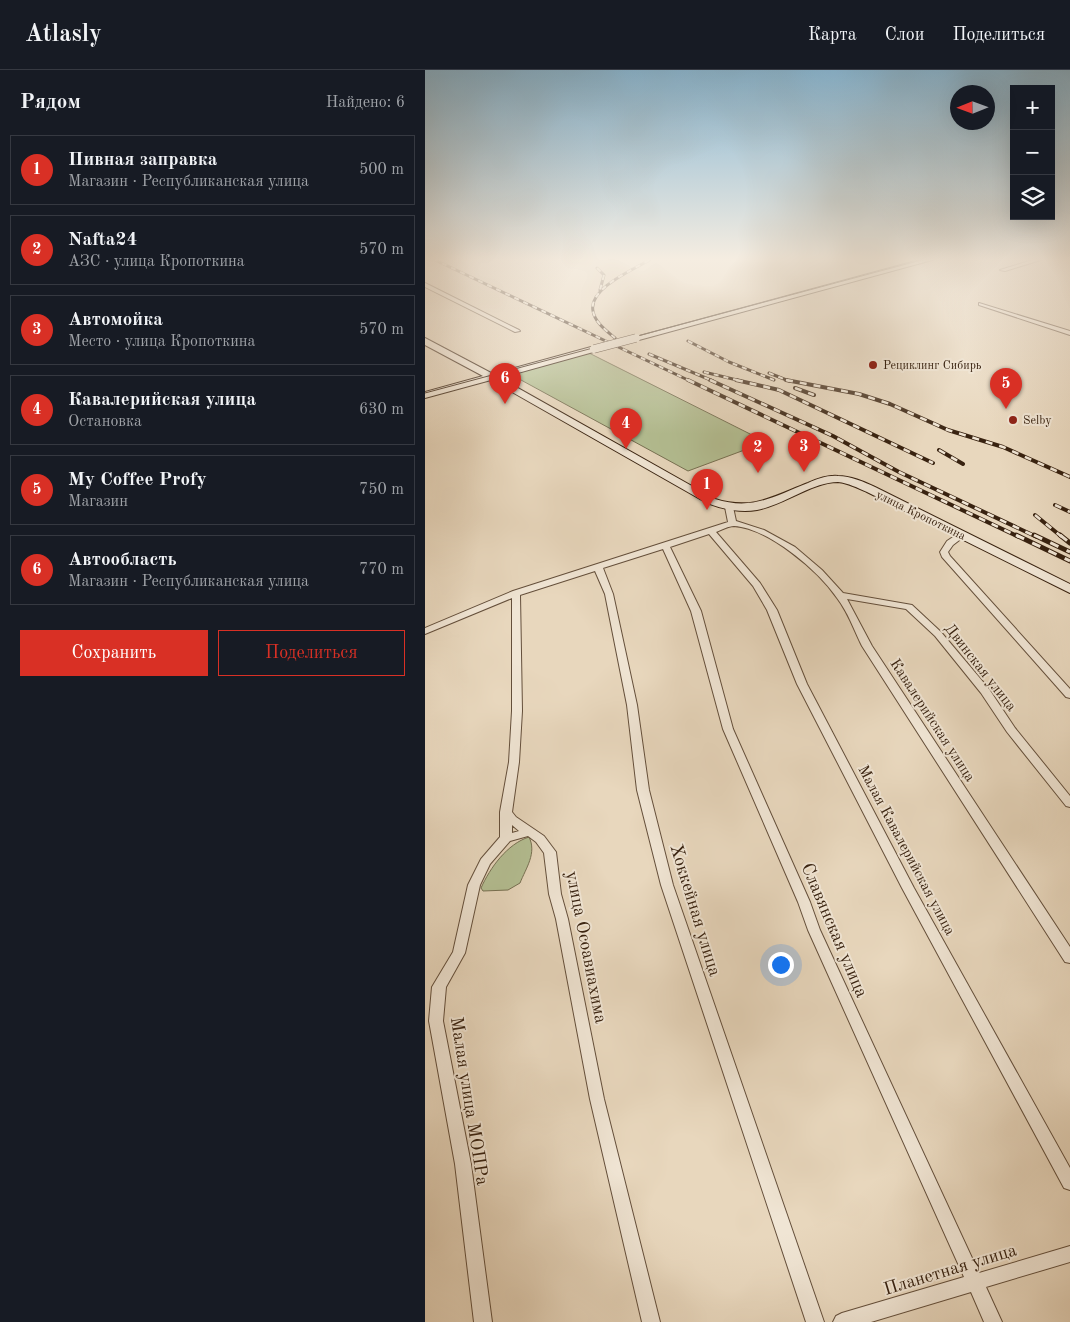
<!DOCTYPE html>
<html lang="ru">
<head>
<meta charset="utf-8">
<style>
	body { margin:0; font-family:"Old Standard TT",serif; background:#242831; color:#f1f3f6 }
	.controls { position:absolute; right:15px; top:15px; display:grid; overflow:hidden; border-radius:0px; box-shadow:0 5px 20px #0002 }
	.controls button { width:45px; height:45px; display:grid; place-items:center; padding:0; border:0; border-bottom:1px solid #363941; background:#171b24; color:#f1f3f6; font:25px sans-serif }
	.compass { position:absolute; left:525px; top:15px; width:45px; height:45px; border-radius:50%; background:#171b24; box-shadow:0 5px 20px #0002; rotate:269deg }
	.you { position:absolute; left:355px; top:894px; width:18px; height:18px; margin:-12px; border:4px solid #fff; border-radius:50%; background:#1a73e8; box-shadow:0 0 0 8px #1a73e833 }
	.badge { display:grid; place-items:center; width:32px; height:32px; border-radius:50%; background:#d93025; color:#fff; font-size:16px; font-weight:700 }
	.pin { position:absolute; translate:-50% -41px; filter:drop-shadow(0 1px 2px #0008) }
	.pin::after { content:''; position:absolute; top:26px; width:18px; height:15px; background:inherit; clip-path:polygon(0 0,100% 0,50% 100%) }
	.list { margin:0; padding:0; list-style:none }
	h2 { display:flex; justify-content:space-between; align-items:center; height:65px; margin:0; padding:0 20px; font-size:21px }
	h2 small { font-size:16px; font-weight:400; color:#9ea1a6 }
	.list li { display:grid; grid-template-columns:32px 1fr auto; gap:15px; align-items:center; box-sizing:border-box; height:70px; margin:0 10px 10px; padding:0 10px; border:1px solid #363941; border-radius:0px }
	.list b { display:block; font-size:19px; white-space:nowrap }
	.list p { margin:0; font-size:16px; white-space:nowrap; color:#9ea1a6 }
	.list em { font-size:16px; font-style:normal; color:#9ea1a6 }
	.actions { display:flex; gap:10px; padding:15px 20px }
	.actions a { flex:1; padding:11px 0; border:1px solid #d93025; border-radius:0px; text-align:center; font-size:18px; color:#d93025 }
	.actions .main { background:#d93025; color:#fff }
	.icon { flex:none; width:28px; height:28px; fill:none; stroke:currentColor; stroke-width:2; stroke-linecap:round; stroke-linejoin:round }
	.map { position:relative; flex:none; width:645px; height:1252px; overflow:hidden }
	header { display:flex; align-items:center; gap:30px; box-sizing:border-box; height:70px; padding:0 25px; background:#171b24; border-bottom:1px solid #363941 }
	header strong { font-size:24px }
	nav { display:flex; gap:28px; margin-inline-start:auto; font-size:18px }
	main { display:flex }
	aside { flex:1; background:#171b24 }
	.map>svg:first-child { display:block }
	.green { fill:#b4bf93; stroke:#767052 }
	.lines { fill:none; stroke-linecap:round; stroke-linejoin:round }
	.street-casing { stroke:#644f3b; stroke-width:2 }
	.secondary-casing { stroke:#382210; stroke-width:2 }
	.street { fill:#f0e5d4; fill-rule:evenodd }
	.secondary { fill:#f0e5d4; fill-rule:evenodd }
	.tram { stroke:#382210; stroke-width:1 }
	.rail-far2-casing { stroke:#382210; stroke-width:3 }
	.rail-far1-casing { stroke:#382210; stroke-width:4 }
	.rail-casing { stroke:#382210; stroke-width:5 }
	.rail-far2 { stroke:#f0e5d4; stroke-width:2; stroke-dasharray:5; stroke-linecap:butt }
	.rail-far1 { stroke:#f0e5d4; stroke-width:2.5; stroke-dasharray:7; stroke-linecap:butt }
	.rail { stroke:#f0e5d4; stroke-width:3; stroke-dasharray:9; stroke-linecap:butt }
	.secondary-bridge-casing { stroke:#382210; stroke-width:9; stroke-linecap:butt }
	.secondary-bridge { stroke:#f0e5d4; stroke-width:8 }
	.poi-dot { fill:#8f2418; stroke:#f0e5d4; stroke-width:2 }
	.labels { text-anchor:middle; stroke-width:4; stroke-linejoin:round; paint-order:stroke }
	.far-poi-label { font-size:12px; fill:#382210; stroke:#f0e5d4; text-anchor:start }
	.far-street-label { font-size:12px; fill:#382210; stroke:#f0e5d4 }
	.street-label { font-size:15px; fill:#382210; stroke:#f0e5d4 }
	.near-street-label { font-size:18px; fill:#382210; stroke:#f0e5d4 }
</style>
</head>
<body>
<header>
<strong>Atlasly</strong>
<nav><a>Карта</a><a>Слои</a><a>Поделиться</a></nav>
</header>
<main>
<aside>
<h2>Рядом<small>Найдено: 6</small></h2>
<ul class="list">
<li><span class="badge">1</span><div><b>Пивная заправка</b><p>Магазин · Республиканская улица</p></div><em>500 m</em></li>
<li><span class="badge">2</span><div><b>Nafta24</b><p>АЗС · улица Кропоткина</p></div><em>570 m</em></li>
<li><span class="badge">3</span><div><b>Автомойка</b><p>Место · улица Кропоткина</p></div><em>570 m</em></li>
<li><span class="badge">4</span><div><b>Кавалерийская улица</b><p>Остановка</p></div><em>630 m</em></li>
<li><span class="badge">5</span><div><b>My Coffee Profy</b><p>Магазин</p></div><em>750 m</em></li>
<li><span class="badge">6</span><div><b>Автообласть</b><p>Магазин · Республиканская улица</p></div><em>770 m</em></li>
</ul>
<div class="actions"><a class="main">Сохранить</a><a>Поделиться</a></div>
</aside>
<div class="map">
<svg width="645" height="1252" viewBox="0 0 645 1252">
	<rect width="100%" height="100%" fill="#e8d7bd"/>
	<filter id="stains"><feTurbulence type="fractalNoise" baseFrequency=".004" numOctaves="4"/><feColorMatrix values="0 0 0 0 .2 0 0 0 0 .09 0 0 0 0 .02 0 0 0 .5 -.17"/></filter>
	<radialGradient id="worn" r=".72"><stop offset=".6" stop-color="#630" stop-opacity="0"/><stop offset="1" stop-color="#630" stop-opacity=".3"/></radialGradient>
	<path class="green" d="M164 283 341 372 263 401 85 304Z
		M104 767C112 783 101 798 95 813L83 820 58 821 56 818C65 798 82 774 104 767Z"/>
	<g class="lines">
		<defs>
			<path id="street" d="M611 189H619L580 201 575 200Z
				M0 213 94 260 95 261 90 262 0 217Z
				M554 233 645 261V265L554 235Z
				M301 435H304L308 437 311 451 339 460 370 477 397 500 418 523 487 535 516 562 564 619 590 658 645 726V737L641 736 582 662 556 623 510 566 481 539 422 529 447 576 645 877V893L640 892 437 576C429 560 423 542 412 528 394 501 343 458 309 456 304 456 296 460 291 462L335 513 352 540 382 614 489 818 645 1098V1120L639 1118 477 818 372 614 342 540 328 516 284 464 245 477 276 541 308 659 385 832 395 860 554 1203 645 1176V1192L561 1217 577 1252H559L546 1222 446 1252H408L411 1246 417 1243 539 1207 383 860 373 832 298 659 266 541 238 479 178 498 188 524 212 635 224 720 248 815 399 1252H381L236 815 212 720 202 635 180 524 170 501 95 525 97 641 94 692 87 742 91 747 119 766 131 782 136 824 143 849 179 1029 235 1252H217L165 1029 131 849 124 824 119 783 111 772 103 766 85 771 65 794 55 815 40 883 21 917 18 951 46 1094 67 1252H49L30 1094 4 951 7 917 28 882 43 815 56 789 75 767V742L84 692 87 641V528L0 564V558L88 521 303 452 300 437ZM87 755 94 761 87 763Z
				M534 463H540L541 465 528 475 523 482 525 486 645 619V628L641 627 517 487 515 482 522 471Z"/>
			<path id="secondary" d="M498 189H511L214 270 207 268Z
				M0 268 68 304 166 277H172V281L75 308 290 429C328 441 349 426 383 413 392 409 403 405 413 406 426 406 439 412 450 417L645 514V523L442 422C433 418 423 413 413 412 387 412 359 435 332 440 314 443 298 439 282 433L66 310 0 328V322L58 306 0 275Z"/>
		</defs>
		<use href="#street" class="street-casing"/>
		<use href="#secondary" class="secondary-casing"/>
		<use href="#street" class="street"/>
		<use href="#secondary" class="secondary"/>
		<path class="tram" d="M0 323 500 189"/>
		<defs>
			<path id="rail-far2" d="M8 189 265 311
				M172 198 179 205 175 220
				M190 268C182 261 170 253 168 241 163 218 210 199 226 189
				M263 271 304 292 349 310
				M224 284 288 311
				M279 302 316 311
				M344 303 364 311"/>
			<path id="rail-far1" d="M263 310 594 467
				M285 310 408 366 474 402 612 467
				M311 310 354 320 508 393
				M361 310 434 324 465 334 523 360 578 377 645 407
				M370 318 389 325
				M514 380 538 394
				M630 435 645 442
				M610 445 637 467"/>
			<path id="rail" d="M591 465 645 491
				M609 465 645 482
				M635 465 645 473"/>
		</defs>
		<use href="#rail-far2" class="rail-far2-casing"/>
		<use href="#rail-far1" class="rail-far1-casing"/>
		<use href="#rail" class="rail-casing"/>
		<use href="#rail-far2" class="rail-far2"/>
		<use href="#rail-far1" class="rail-far1"/>
		<use href="#rail" class="rail"/>
		<defs>
			<path id="secondary-bridge" d="M169 279 211 268"/>
		</defs>
		<use href="#secondary-bridge" class="secondary-bridge-casing"/>
		<use href="#secondary-bridge" class="secondary-bridge"/>
	</g>
	<linearGradient id="sky" x2="0" y2="1"><stop stop-color="#87b6d3"/><stop offset="0.52" stop-color="#f5ede1"/><stop offset="1" stop-color="#f5ede1" stop-opacity="0"/></linearGradient>
	<rect width="645" height="364" fill="url(#sky)"/>
	<g class="poi-dot">
		<circle cx="448" cy="295" r="5"/>
		<circle cx="588" cy="350" r="5"/>
	</g>
	<g class="labels">
		<g class="far-poi-label">
			<text x="458" y="299">Рециклинг Сибирь</text>
			<text x="598" y="354">Selby</text>
		</g>
		<g class="far-street-label">
			<text transform="translate(496 445) rotate(26)" y="4">улица Кропоткина</text>
		</g>
		<g class="street-label">
			<text transform="translate(556 597) rotate(52)" y="5">Двинская улица</text>
			<text transform="translate(508 650) rotate(57)" y="5">Кавалерийская улица</text>
			<text transform="translate(482 780) rotate(62)" y="5">Малая Кавалерийская улица</text>
		</g>
		<g class="near-street-label">
			<text transform="translate(271 840) rotate(73)" y="6">Хоккейная улица</text>
			<text transform="translate(410 860) rotate(67)" y="6">Славянская улица</text>
			<text transform="translate(162 877) rotate(79)" y="6">улица Осоавиахима</text>
			<text transform="translate(45 1031) rotate(81)" y="6">Малая улица МОПРа</text>
			<text transform="translate(525 1199) rotate(-17)" y="6">Планетная улица</text>
		</g>
	</g>
	<rect width="100%" height="100%" filter="url(#stains)"/>
	<rect width="100%" height="100%" fill="url(#worn)"/>
</svg>
<div class="controls">
<button>+</button>
<button>−</button>
<button><svg class="icon" aria-label="layers" viewBox="0 0 24 24"><path d="M12 4l9 5-9 5-9-5zM3 14l9 5 9-5"/></svg></button>
</div>
<svg class="compass" viewBox="-18 -18 36 36"><path d="M0-13l5 13h-10z" fill="#e53935"/><path d="M0 13l5-13h-10z" fill="#9ea1a6"/></svg>
<div class="you"></div>
<div class="pin badge" style="left:282px;top:440px">1</div>
<div class="pin badge" style="left:333px;top:403px">2</div>
<div class="pin badge" style="left:379px;top:402px">3</div>
<div class="pin badge" style="left:201px;top:379px">4</div>
<div class="pin badge" style="left:581px;top:339px">5</div>
<div class="pin badge" style="left:80px;top:334px">6</div>
</div>
</main>
</body>
</html>
